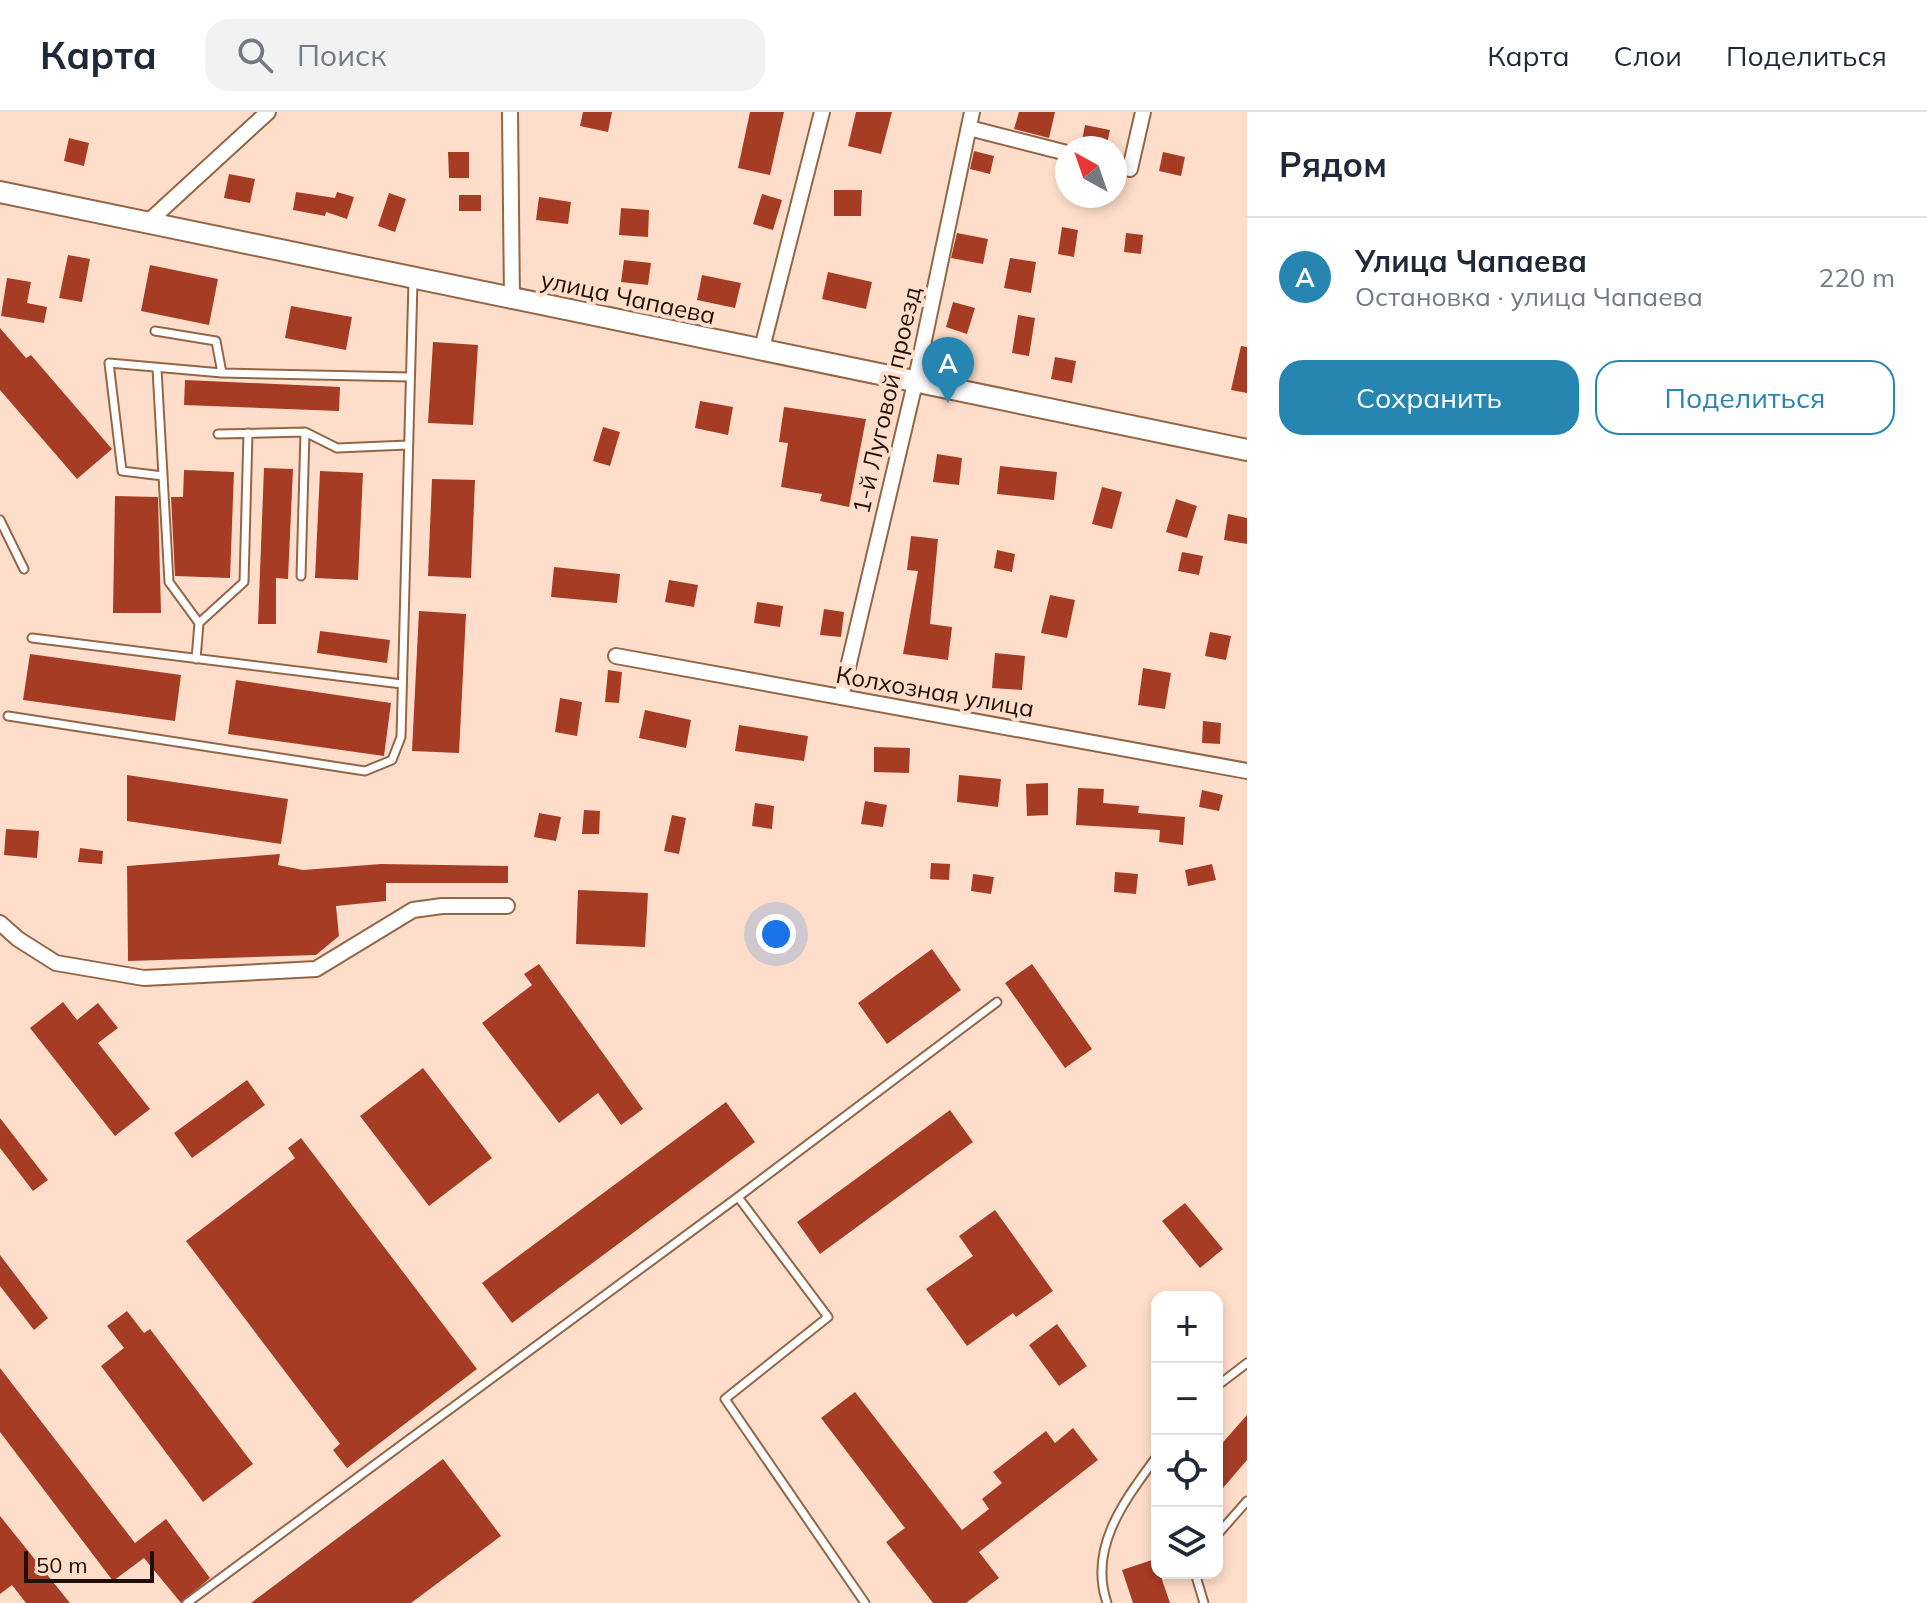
<!DOCTYPE html>
<html lang="ru">
<head>
<meta charset="utf-8">
<style>
	body { margin:0; font-family:Mulish,sans-serif; background:#f2f2f3; color:#1f2937 }
	.controls { position:absolute; right:24px; bottom:24px; display:grid; overflow:hidden; border-radius:16px; box-shadow:0 4px 12px #0003 }
	.controls button { width:72px; height:72px; display:grid; place-items:center; padding:0; border:0; border-bottom:2px solid #e0e1e3; background:#fff; color:#1f2937; font:40px sans-serif }
	.compass { position:absolute; left:1055px; top:24px; width:72px; height:72px; border-radius:50%; background:#fff; box-shadow:0 4px 12px #0003; rotate:320deg }
	.scale { position:absolute; left:24px; bottom:20px; width:130px; box-sizing:border-box; padding-left:8px; border:4px solid #200e04; border-top:0; font-size:22px; line-height:28px; white-space:nowrap; color:#200e04; -webkit-text-stroke:6px #fedeca; paint-order:stroke }
	.you { position:absolute; left:776px; top:822px; width:28px; height:28px; margin:-20px; border:6px solid #fff; border-radius:50%; background:#1a73e8; box-shadow:0 0 0 12px #1a73e833 }
	.badge { display:grid; place-items:center; width:52px; height:52px; border-radius:50%; background:#2685b1; color:#fff; font-size:26px; font-weight:700 }
	.pin { position:absolute; translate:-50% -66px; filter:drop-shadow(0 2px 4px #0008) }
	.pin::after { content:''; position:absolute; top:42px; width:28px; height:24px; background:inherit; clip-path:polygon(0 0,100% 0,50% 100%) }
	.list { margin:0; padding:0; list-style:none }
	h2 { display:flex; justify-content:space-between; align-items:center; height:104px; margin:0; padding:0 32px; font-size:34px }
	h2 small { font-size:26px; font-weight:400; color:#747a83 }
	.list li { display:grid; grid-template-columns:52px 1fr auto; gap:24px; align-items:center; box-sizing:border-box; height:120px; padding:0 32px; border-top:2px solid #e0e1e3 }
	.list b { display:block; font-size:30px; white-space:nowrap }
	.list p { margin:0; font-size:26px; white-space:nowrap; color:#747a83 }
	.list em { font-size:26px; font-style:normal; color:#747a83 }
	.actions { display:flex; gap:16px; padding:24px 32px }
	.actions a { flex:1; padding:18px 0; border:2px solid #2685b1; border-radius:24px; text-align:center; font-size:28px; color:#2685b1 }
	.actions .main { background:#2685b1; color:#fff }
	.icon { flex:none; width:44px; height:44px; fill:none; stroke:currentColor; stroke-width:2; stroke-linecap:round; stroke-linejoin:round }
	.map { position:relative; flex:none; width:1247px; height:1491px; overflow:hidden }
	header { display:flex; align-items:center; gap:48px; box-sizing:border-box; height:112px; padding:0 40px; background:#fff; border-bottom:2px solid #e0e1e3 }
	header strong { font-size:38px }
	nav { display:flex; gap:44px; margin-inline-start:auto; font-size:28px }
	.search { width:560px; height:72px; background:#f2f2f3; display:flex; align-items:center; gap:20px; box-sizing:border-box; padding:0 28px; border-radius:24px; color:#747a83; font-size:30px }
	main { display:flex }
	aside { flex:1; background:#fff }
	.map>svg:first-child { display:block }
	.building { fill:#a73c25 }
	.lines { fill:none; stroke-linecap:round; stroke-linejoin:round }
	.lane-casing { stroke:#946648; stroke-width:11 }
	.street-casing { stroke:#946648; stroke-width:18 }
	.secondary-casing { stroke:#946648; stroke-width:24 }
	.lane { stroke:#fff; stroke-width:7 }
	.street { stroke:#fff; stroke-width:14 }
	.secondary { stroke:#fff; stroke-width:20 }
	.labels { text-anchor:middle; stroke-width:8; stroke-linejoin:round; paint-order:stroke }
	.street-label { font-size:24px; fill:#200e04; stroke:#fedeca }
</style>
</head>
<body>
<header>
<strong>Карта</strong>
<div class="search"><svg class="icon" aria-label="search" viewBox="0 0 24 24"><circle cx="10" cy="10" r="6"/><path d="M15 15l6 6"/></svg>Поиск</div>
<nav><a>Карта</a><a>Слои</a><a>Поделиться</a></nav>
</header>
<main>
<div class="map">
<svg width="1247" height="1491" viewBox="0 0 1247 1491">
	<rect width="100%" height="100%" fill="#fedeca"/>
	<path class="building" d="M583 0H612L608 20 580 14Z
		M750 0H784L770 63 738 56Z
		M856 0H892L881 42 848 34Z
		M1019 0H1055L1049 26 1014 17Z
		M1085 13 1110 18 1106 36 1081 34Z
		M69 26 89 31 84 54 64 49Z
		M974 39 994 44 990 62 970 57Z
		M448 40H469V66H449Z
		M1163 40 1185 45 1181 64 1159 59Z
		M229 62 255 67 250 91 224 86Z
		M834 78H862L861 104H834Z
		M296 80 335 86 337 80 354 85 347 107 326 100 325 104 293 98Z
		M389 81 406 87 395 120 378 114Z
		M762 82 782 88 773 118 753 112Z
		M459 83H481V99H459Z
		M539 85 571 90 568 112 536 108Z
		M621 96 649 98 648 125 619 123Z
		M1062 115 1078 118 1074 145 1058 142Z
		M957 121 988 127 983 152 951 146Z
		M1126 121 1143 123 1141 142 1124 140Z
		M68 143 90 147 82 190 59 186Z
		M1010 146 1036 150 1031 181 1004 176Z
		M624 148 651 151 648 173 621 170Z
		M150 153 218 167 209 213 141 199Z
		M828 160 872 170 866 197 822 187Z
		M702 163 741 171 735 196 697 188Z
		M7 166 31 170 27 191 47 195 44 211 1 204Z
		M953 190 975 196 967 222 946 215Z
		M291 194 352 205 346 238 285 226Z
		M1018 203 1035 206 1029 244 1012 241Z
		M0 216 26 246 31 243 112 337 77 367 0 278Z
		M433 230 478 233 473 313 428 311Z
		M1241 234 1247 235V281L1231 278Z
		M1055 245 1076 249 1072 271 1051 267Z
		M185 268 340 275 339 299 184 293Z
		M700 289 733 295 728 323 695 316Z
		M784 295 866 307 849 395 820 389 822 382 781 375 788 331 779 330Z
		M603 315 620 320 610 354 593 349Z
		M937 342 962 346 959 373 933 370Z
		M1000 354 1057 360 1054 388 997 382Z
		M264 356 293 357 288 467 276 466V512H258Z
		M184 358 234 360 230 466 175 464 171 385H183Z
		M320 359 363 361 358 468 315 466Z
		M432 367 475 368 471 466 428 464Z
		M1102 375 1122 380 1112 417 1092 412Z
		M115 384 158 385 161 501H113Z
		M1176 387 1197 394 1187 426 1166 420Z
		M1228 402 1247 406V432L1224 428Z
		M911 424 938 427 930 512 952 515 948 548 903 542 918 459 907 458Z
		M997 438 1015 442 1012 460 994 456Z
		M1182 440 1203 444 1199 463 1178 459Z
		M554 455 620 462 617 491 551 485Z
		M669 468 698 473 694 495 665 490Z
		M1050 483 1075 488 1067 526 1041 521Z
		M757 490 783 494 780 515 754 511Z
		M824 497 844 500 841 525 820 523Z
		M419 499 466 502 459 641 412 639Z
		M320 519 390 528 387 551 317 541Z
		M1210 520 1231 524 1226 548 1205 544Z
		M995 541 1025 544 1022 578 992 576Z
		M30 542 181 563 175 609 23 588Z
		M1143 556 1171 561 1165 597 1138 593Z
		M608 558 622 560 619 591 605 590Z
		M236 568 391 591 384 644 228 622Z
		M560 586 582 590 577 624 555 620Z
		M645 598 691 608 686 636 639 626Z
		M1203 609 1221 611 1220 632 1202 631Z
		M739 613 808 624 804 649 735 639Z
		M874 635 910 636 909 661 874 660Z
		M127 663 288 687 281 732 127 709Z
		M959 663 1001 667 998 695 957 690Z
		M1048 671V703L1027 704 1026 672Z
		M1078 676 1104 677 1103 691 1139 694 1138 701 1185 705 1183 733 1159 730 1160 718 1076 713Z
		M1202 678 1223 683 1219 699 1199 695Z
		M865 689 887 693 883 715 861 712Z
		M755 691 774 694 772 717 752 714Z
		M584 698 600 699 599 722H582Z
		M539 701 561 705 556 729 534 725Z
		M672 703 686 706 679 742 664 739Z
		M6 717 39 719 37 746 4 743Z
		M80 736 103 739 102 752 78 750Z
		M280 742 278 753 303 758 381 752 508 754V771H386V789L336 794 339 824 316 843 128 849 127 754Z
		M931 751 950 752 949 768 930 767Z
		M1212 752 1216 768 1188 774 1185 758Z
		M1115 760 1138 762 1136 782 1114 780Z
		M973 762 994 765 991 782 971 779Z
		M578 778 648 781 645 835 576 832Z
		M932 837 961 878 887 932 858 891Z
		M539 852 643 997 621 1013 598 981 559 1011 482 911 532 873 524 862Z
		M1032 852 1092 937 1065 956 1005 871Z
		M63 890 77 908 98 891 118 916 98 931 150 997 115 1024 30 916Z
		M423 956 492 1046 429 1094 360 1004Z
		M247 968 265 993 192 1046 174 1021Z
		M726 990 755 1030 512 1211 482 1171Z
		M950 998 973 1030 820 1142 797 1110Z
		M0 1006 48 1068 33 1079 0 1036Z
		M301 1026 477 1257 347 1356 333 1338 340 1332 186 1129 295 1046 288 1036Z
		M1185 1091 1223 1137 1200 1156 1162 1109Z
		M995 1098 1053 1179 1016 1205 1013 1201 967 1234 926 1177 973 1144 959 1124Z
		M0 1143 48 1206 34 1218 0 1174Z
		M127 1199 144 1221 150 1217 253 1352 203 1390 101 1254 124 1236 107 1214Z
		M1057 1212 1087 1254 1059 1274 1029 1233Z
		M0 1256 135 1431 166 1407 210 1466 181 1491 144 1446 113 1469 0 1320Z
		M855 1280 962 1418 989 1397 982 1387 1002 1371 993 1360 1046 1319 1055 1331 1073 1316 1098 1348 979 1440 999 1466 966 1491H933L886 1430 905 1416 821 1306Z
		M1247 1303V1348L1217 1383V1337Z
		M443 1347 501 1424 411 1491H251Z
		M0 1404 70 1491H26L12 1473 0 1482Z
		M1155 1447 1170 1491H1133L1122 1458Z"/>
	<g class="lines">
		<defs>
			<path id="lane" d="M155 219 216 229 222 261
				M157 257 169 470 199 511
				M218 322 305 320 337 336 408 333
				M163 364 122 359 109 251 222 261 410 265
				M0 408 24 457
				M301 464 305 320
				M32 526 402 572
				M196 547 199 511 244 470 248 321
				M8 604 365 659 392 648 401 625 413 169
				M738 1085 997 890
				M1217 1274 1247 1251
				M1217 1423 1247 1389
				M1195 1461 1204 1491
				M187 1491 738 1085 828 1205 725 1287 865 1491
				M1107 1491C1088 1435 1125 1388 1157 1344"/>
			<path id="street" d="M510 0 512 189
				M969 16 1067 41
				M1115 53 1130 57 1143 0
				M147 111 268 0
				M761 240 822 0
				M616 544 1247 659
				M841 585 915 271 972 0
				M0 811 18 827 56 851 144 866 316 857 413 798 442 794H507"/>
			<path id="secondary" d="M0 80 1247 338"/>
		</defs>
		<use href="#lane" class="lane-casing"/>
		<use href="#street" class="street-casing"/>
		<use href="#secondary" class="secondary-casing"/>
		<use href="#lane" class="lane"/>
		<use href="#street" class="street"/>
		<use href="#secondary" class="secondary"/>
	</g>
	<g class="labels">
		<g class="street-label">
			<text transform="translate(628 186) rotate(12)" y="8">улица Чапаева</text>
			<text transform="translate(887 288) rotate(-77)" y="8">1-й Луговой проезд</text>
			<text transform="translate(935 580) rotate(10)" y="8">Колхозная улица</text>
		</g>
	</g>
</svg>
<div class="controls">
<button>+</button>
<button>−</button>
<button><svg class="icon" aria-label="locate" viewBox="0 0 24 24"><circle cx="12" cy="12" r="6"/><path d="M12 2v4M12 18v4M2 12h4M18 12h4"/></svg></button>
<button><svg class="icon" aria-label="layers" viewBox="0 0 24 24"><path d="M12 4l9 5-9 5-9-5zM3 14l9 5 9-5"/></svg></button>
</div>
<svg class="compass" viewBox="-18 -18 36 36"><path d="M0-13l5 13h-10z" fill="#e53935"/><path d="M0 13l5-13h-10z" fill="#747a83"/></svg>
<div class="scale">50 m</div>
<div class="you"></div>
<div class="pin badge" style="left:948px;top:291px">A</div>
</div>
<aside>
<h2>Рядом<small></small></h2>
<ul class="list">
<li><span class="badge">A</span><div><b>Улица Чапаева</b><p>Остановка · улица Чапаева</p></div><em>220 m</em></li>
</ul>
<div class="actions"><a class="main">Сохранить</a><a>Поделиться</a></div>
</aside>
</main>
</body>
</html>
